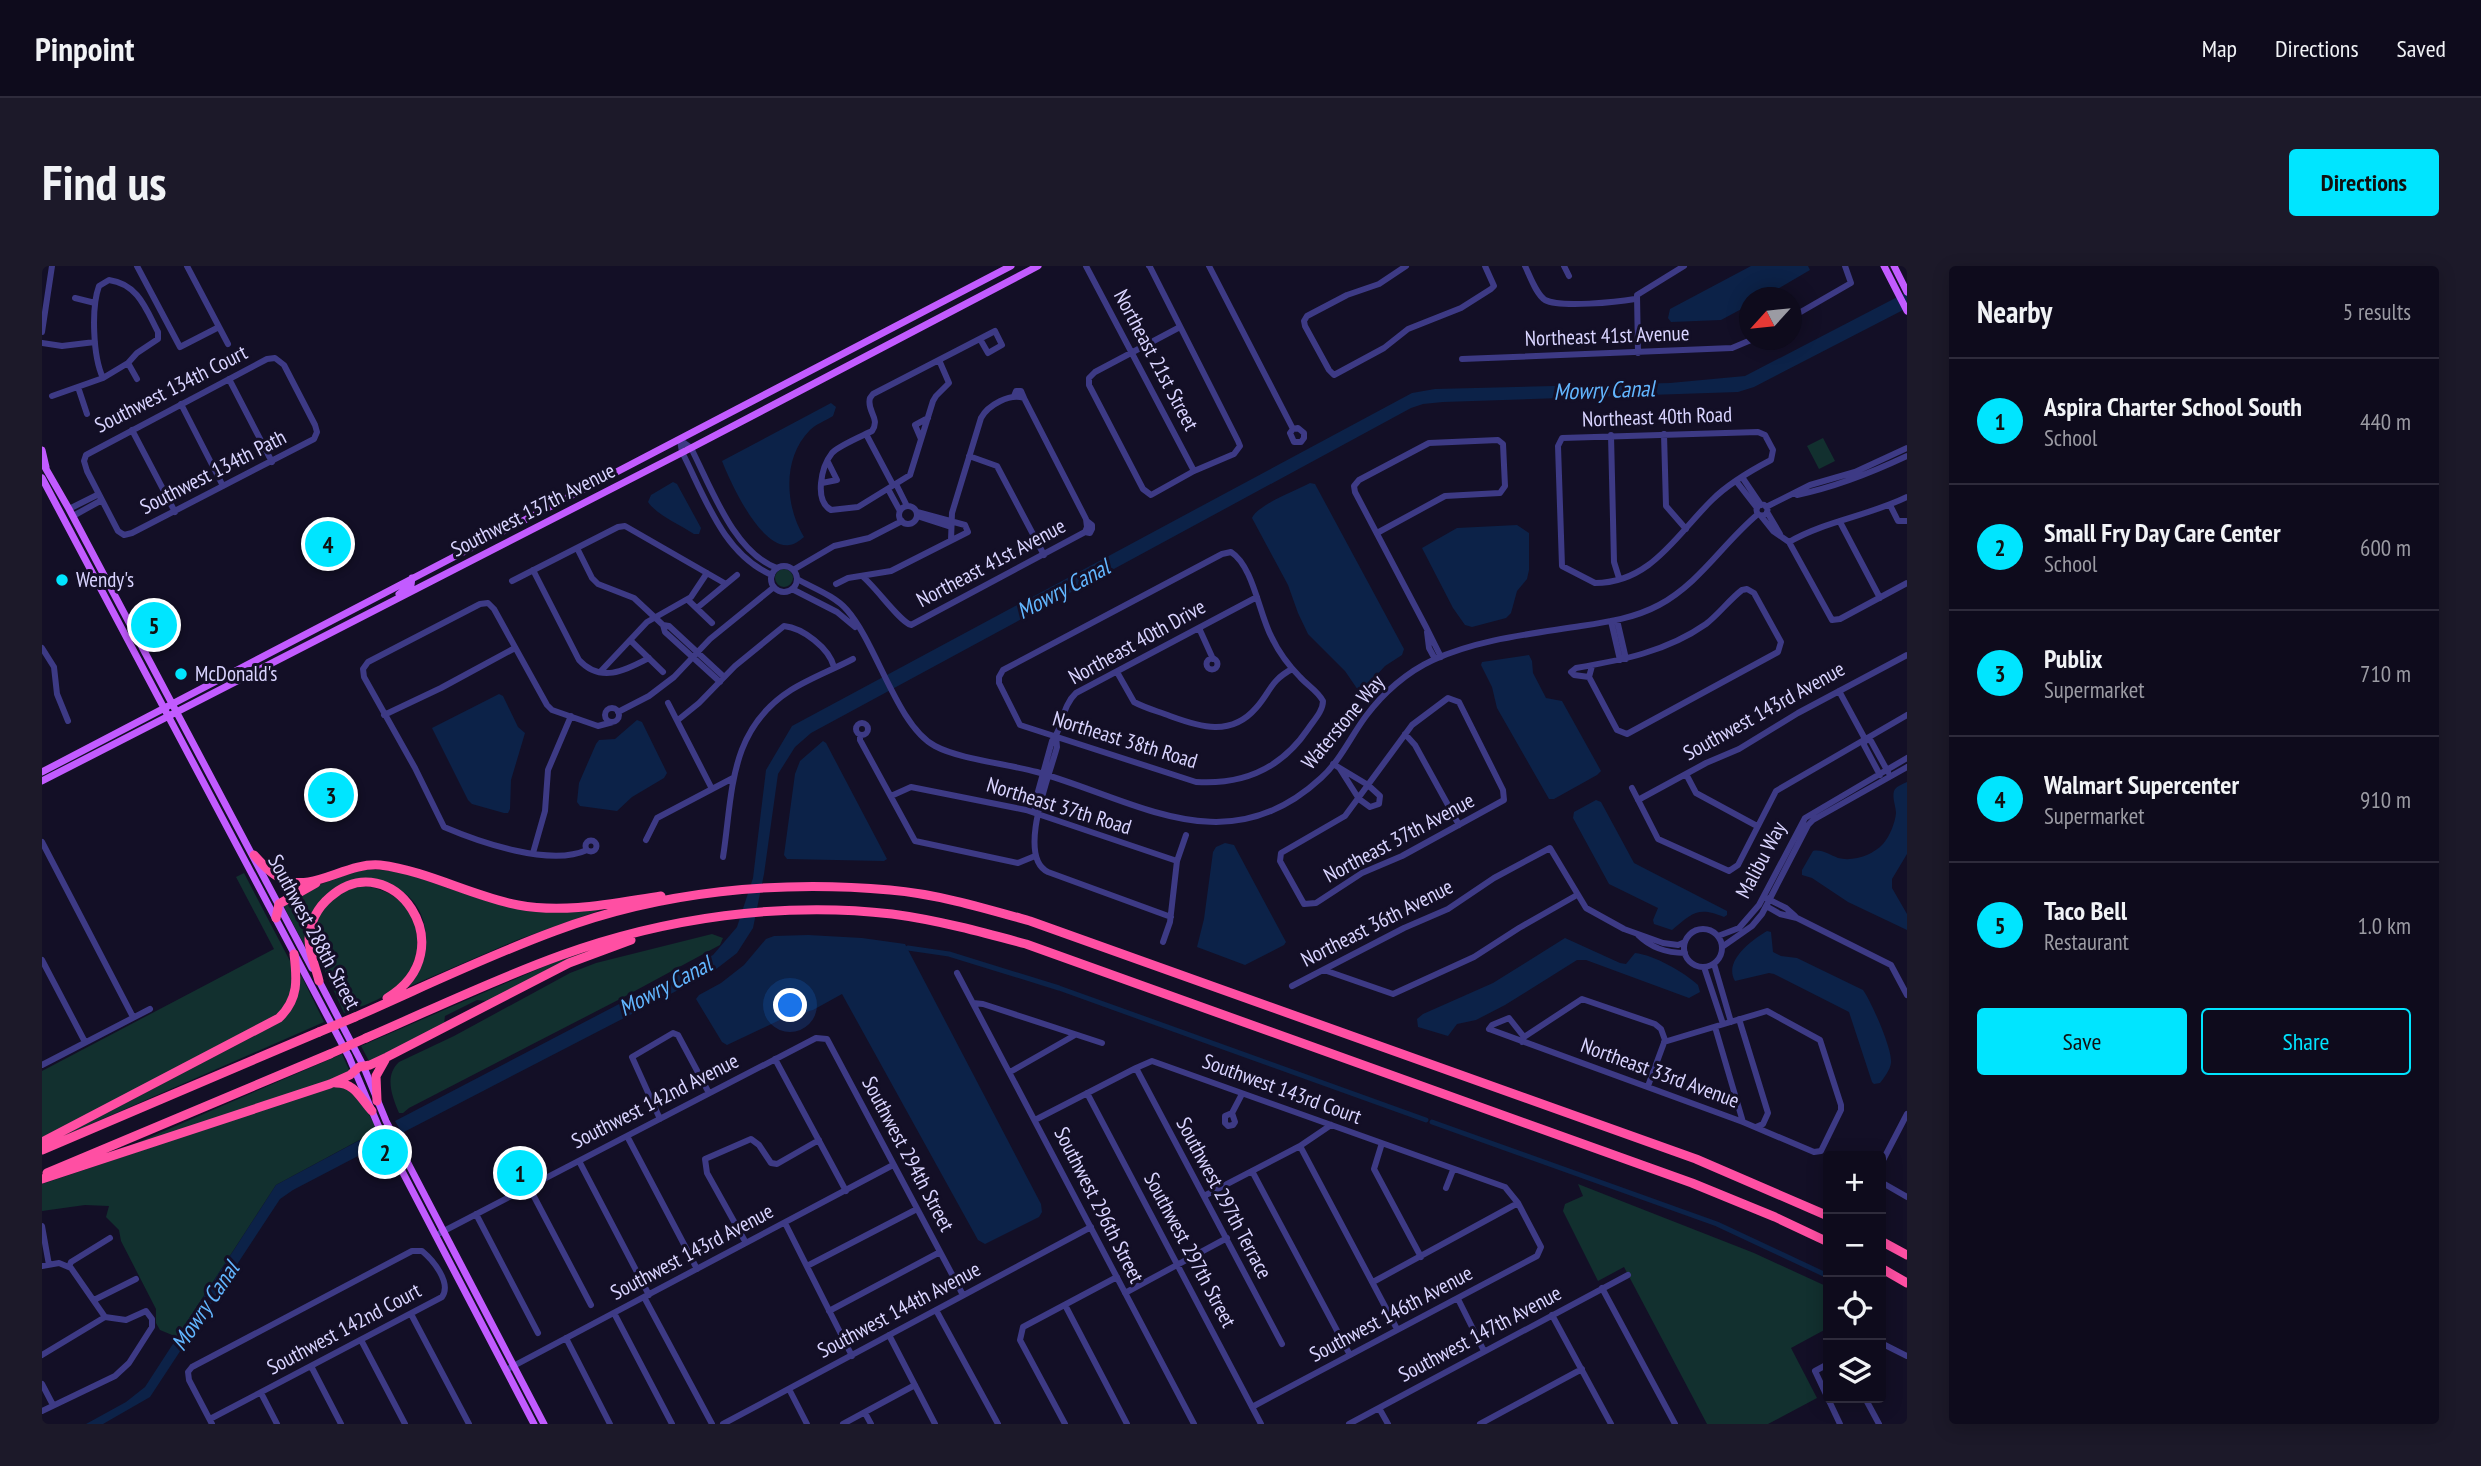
<!DOCTYPE html>
<html lang="en">
<head>
<meta charset="utf-8">
<style>
	body { margin:0; font-family:"PT Sans Narrow",sans-serif; background:#1c1929; color:#f1f3f6 }
	.controls { position:absolute; right:21px; bottom:21px; display:grid; overflow:hidden; border-radius:7px; box-shadow:0 4px 18px #0003 }
	.controls button { width:63px; height:63px; display:grid; place-items:center; padding:0; border:0; border-bottom:2px solid #2e2b3b; background:#0e0b1c; color:#f1f3f6; font:35px sans-serif }
	.compass { position:absolute; left:1697px; top:21px; width:63px; height:63px; border-radius:50%; background:#0e0b1c; box-shadow:0 4px 18px #0003; rotate:243deg }
	.you { position:absolute; left:749px; top:740px; width:24px; height:24px; margin:-18px; border:5px solid #fff; border-radius:50%; background:#1a73e8; box-shadow:0 0 0 10px #1a73e833 }
	.badge { display:grid; place-items:center; width:46px; height:46px; border-radius:50%; background:#00e5ff; color:#111; font-size:23px; font-weight:700 }
	.pin { position:absolute; translate:-50% -50%; border:4px solid #fff; box-shadow:0 2px 7px #0006 }
	.list { margin:0; padding:0; list-style:none }
	h2 { display:flex; justify-content:space-between; align-items:center; height:91px; margin:0; padding:0 28px; font-size:30px }
	h2 small { font-size:23px; font-weight:400; color:#9b9ba3 }
	.list li { display:grid; grid-template-columns:46px 1fr auto; gap:21px; align-items:center; box-sizing:border-box; height:126px; padding:0 28px; border-top:2px solid #2e2b3b }
	.list b { display:block; font-size:26px; white-space:nowrap }
	.list p { margin:0; font-size:23px; white-space:nowrap; color:#9b9ba3 }
	.list em { font-size:23px; font-style:normal; color:#9b9ba3 }
	.actions { display:flex; gap:14px; padding:21px 28px }
	.actions a { flex:1; padding:16px 0; border:2px solid #00e5ff; border-radius:7px; text-align:center; font-size:24px; color:#00e5ff }
	.actions .main { background:#00e5ff; color:#111 }
	.icon { flex:none; width:38px; height:38px; fill:none; stroke:currentColor; stroke-width:2; stroke-linecap:round; stroke-linejoin:round }
	.map { position:relative; flex:none; width:1865px; height:1158px; overflow:hidden; border-radius:7px }
	header { display:flex; align-items:center; gap:42px; box-sizing:border-box; height:98px; padding:0 35px; background:#0e0b1c; border-bottom:2px solid #2e2b3b }
	header strong { font-size:33px }
	nav { display:flex; gap:38px; margin-inline-start:auto; font-size:24px }
	.intro { display:flex; align-items:center; justify-content:space-between; box-sizing:border-box; height:168px; padding:0 42px }
	h1 { margin:0; font-size:49px }
	.button { padding:18px 32px; border-radius:7px; background:#00e5ff; color:#111; font-size:24px; font-weight:700 }
	main { display:flex; gap:42px; padding:0 42px }
	aside { flex:1; background:#0e0b1c; border-radius:7px; box-shadow:0 4px 18px #0003 }
	.map>svg:first-child { display:block }
	.green { fill:#12302f }
	.water { fill:#0c2248 }
	.lines { fill:none; stroke-linecap:round; stroke-linejoin:round }
	.canal { stroke:#0c2248; stroke-width:5 }
	.minor { stroke:#3d3a85; stroke-width:6 }
	.major { stroke:#c25bff; stroke-width:7 }
	.highway { stroke:#ff4fa3; stroke-width:9 }
	.highway-bridge { stroke:#ff4fa3; stroke-width:9 }
	.poi-dot { fill:#00e5ff; stroke:#130f26; stroke-width:2.5 }
	.labels { text-anchor:middle; stroke-width:6; stroke-linejoin:round; paint-order:stroke }
	.street-label { font-size:21px; fill:#d9d4ff; stroke:#130f26 }
	.poi-label { font-size:21px; fill:#d9d4ff; stroke:#130f26; text-anchor:start }
	.water-label { font-size:23px; font-style:italic; fill:#62b6ff; stroke:#130f26 }
</style>
</head>
<body>
<header>
<strong>Pinpoint</strong>
<nav><a>Map</a><a>Directions</a><a>Saved</a></nav>
</header>
<div class="intro"><h1>Find us</h1><a class="button">Directions</a></div>
<main>
<div class="map">
<svg width="1865" height="1158" viewBox="0 0 1865 1158">
	<rect width="100%" height="100%" fill="#130f26"/>
	<path class="green" d="M1781 172 1793 195 1777 203 1765 180Z
		M733 312a9 9 0 1 1 18 0a9 9 0 1 1-18 0Z
		M328 603 349 605 368 609 441 634 564 642 475 674 366 721C393 689 391 635 348 619 340 615 330 613 321 614 308 617 293 628 281 634L265 684 241 639 247 634C274 620 298 608 328 603Z
		M202 607 248 695 252 720 240 746 0 873V805L232 683 194 611Z
		M318 620C369 622 393 672 363 712 349 731 323 739 302 747L270 677 275 650 296 628Z
		M670 668 681 672 678 679 578 733 367 842 361 847H357C350 830 342 810 357 796L412 770 528 707 554 697Z
		M546 685 445 735 435 734 403 750 402 758 328 797 319 780 508 698Z
		M259 709 282 756 17 872 233 759Z
		M300 788 308 806 307 809 76 885Z
		M301 820 318 833 336 864 234 919 135 1071 118 1064 114 1057V1043L79 975 77 964 64 951 67 940 43 939 0 945V918L285 822Z
		M1536 918 1712 987 1786 1021V1062L1749 1082 1775 1132 1726 1158H1665L1582 1001 1556 1015 1521 945 1523 938 1541 930Z"/>
	<path class="water" d="M1709 0H1766L1768 4 1722 31 1708 32 1707 39 1679 54 1629 56 1626 52 1628 43Z
		M1865 26V42L1712 121 1696 126 1401 136 1381 138 1369 142 769 467 753 481 736 508 722 608 711 662 695 687 669 707 360 867 353 855 671 689 695 661 711 612 724 504 750 460 1370 127 1393 123 1628 117 1703 110Z
		M789 137 794 141 791 150C783 155 774 158 768 164 740 192 743 240 762 271 757 275 752 279 747 279 719 283 689 218 680 195Z
		M631 216 635 218 659 262 657 268H652C637 258 616 250 606 236L609 229Z
		M1268 217 1273 218 1362 383 1360 389 1343 400 1320 425 1316 424 1303 405 1266 368 1256 347 1246 319 1210 252C1215 239 1255 224 1268 217Z
		M1475 259 1487 267V304L1485 313 1475 325 1469 347 1464 352 1430 361 1423 359 1411 342 1380 282 1415 262Z
		M1487 389 1490 395 1491 407 1504 432 1520 435 1559 505 1555 509 1512 533H1507L1455 442 1450 421 1439 399 1440 396Z
		M457 428 461 430 476 461 483 467 469 514 468 543 466 547H462L430 538 426 534 390 462Z
		M595 454 600 456 625 507 622 512 590 531 575 545 538 540 535 536 537 517 554 478 557 474 573 473Z
		M781 475 784 477 845 593 842 595 745 593 742 589 753 508 758 495Z
		M1865 516V588L1850 613V622L1865 648V664L1806 636 1770 612 1760 609V604L1771 585C1780 583 1788 589 1796 592 1811 596 1831 589 1841 578 1848 570 1853 557 1854 547 1854 541 1850 532 1852 525 1854 520 1861 518 1865 516Z
		M1554 534 1559 536 1592 597 1685 645V649L1682 651C1656 640 1650 647 1630 664L1612 658 1611 654 1616 642 1567 618 1531 552 1532 546Z
		M1183 577 1192 579 1244 676 1242 679 1203 699 1155 681 1162 653 1171 586 1174 581Z
		M1725 665 1729 666 1731 686 1739 690 1755 692 1821 724C1829 735 1851 784 1849 797 1848 804 1842 812 1838 817L1832 818 1830 816 1807 746 1732 708 1727 707 1693 715C1681 695 1710 674 1725 665Z
		M766 669 820 672 863 678 999 938 1000 946 997 951 943 978 936 974 800 728 771 744 742 752 685 779 680 776 654 733 657 729 679 717 702 699 724 673 732 670Z
		M1523 672 1578 697 1584 698 1593 687C1612 689 1642 706 1656 719L1658 726 1647 732 1544 694H1535L1463 739 1434 754 1415 758 1406 770 1376 761 1375 753 1381 748 1451 717Z
		M333 866 339 878 251 924 238 933 108 1131 61 1158H44L84 1136 103 1121 234 919Z"/>
	<g class="lines">
		<path class="canal" d="M866 682 907 688 1017 722 1384 854
			M1390 856 1675 958 1786 1010"/>
		<path class="minor" d="M95 0 138 81 177 61
			M145 0 186 78
			M1044 0 1152 205
			M1107 0 1108 1 1196 175 1198 180 1192 188 1152 205 1109 229 1101 223 1047 119V112L1053 106 1138 61
			M1167 0 1251 163 1248 167 1252 176H1259L1262 172V167L1256 162 1251 163
			M1364 0 1337 18 1305 29 1265 50 1262 55 1263 60 1287 104 1292 109 1342 82 1366 63 1419 42 1449 23 1452 20 1443 0
			M1483 0C1488 10 1494 28 1503 34 1518 42 1576 36 1593 33
			M1522 0 1527 10
			M33 32 53 37
			M1750 51 1809 17 1803 0
			M0 66 10 0
			M0 77 20 80 53 76
			M1596 87 1595 29 1642 0
			M233 92 242 99 273 159 275 166 272 173 90 267 82 269 76 265 45 205 42 195 44 189 225 93Z
			M1420 93 1690 82 1709 74
			M897 94 907 117 894 130 891 135 868 209 816 241 789 244C772 235 779 201 790 187 796 180 820 170 830 165 839 152 824 145 828 132L831 128C872 107 912 86 953 65L960 79 946 87 938 73
			M86 97 95 113
			M187 113 230 196
			M36 121 45 148
			M10 130 61 112 86 97 95 87 116 73V66C104 43 96 18 67 14L57 20C49 42 51 91 61 112
			M972 130 974 125H979L982 132
			M139 138 181 220
			M90 164 133 246
			M1716 166 1723 169 1731 184 1729 194C1708 205 1687 217 1670 234 1635 268 1609 317 1553 317L1520 300 1516 180 1520 172Z
			M824 168 851 219
			M1622 168 1624 240 1644 263
			M1569 169 1572 296 1577 312
			M879 173 873 159 886 152
			M638 174 640 186C663 231 681 288 730 309
			M638 174 649 182C669 221 692 287 735 302
			M927 190 955 200 1002 289
			M1700 211 1719 239
			M1694 215 1715 242
			M780 217 795 214 786 196
			M854 218 865 240
			M846 223 858 245
			M1755 229C1794 221 1829 207 1865 190
			M1714.5 244a5.5 5.5 0 1 1 11 0a5.5 5.5 0 1 1-11 0Z
			M1848 239 1856 255H1865
			M857 249a9 9 0 1 1 18 0a9 9 0 1 1-18 0Z
			M1724 241 1768 219 1813 206 1865 182
			M27 243 57 228
			M1725 246 1738 268
			M31 250 60 234
			M875 250 909 261
			M1719 250 1731 265 1747 276 1790 354 1798 353 1865 317
			M1798 256 1838 332
			M1043 266 1048 267 1050 263V259L1045 255
			M1335 267 1403 230 1458 227 1463 220 1461 178 1456 174 1387 177 1317 214 1312 220 1313 226 1384 361 1399 391
			M1747 276C1783 255 1826 250 1865 231
			M535 282 550 312 556 318 592 332 621 359 627 360 682 411
			M1189 286C1211 300 1217 347 1229 370 1236 385 1246 399 1258 411 1265 419 1276 425 1281 435 1281 445 1272 454 1266 463 1239 503 1201 519 1154 516L978 459 957 417V411L961 404 1180 288Z
			M729 313a13 13 0 1 1 26 0a13 13 0 1 1-26 0Z
			M491 304 537 394C559 418 584 404 607 392
			M751 304 792 280 827 272 860 255
			M820 310C834 321 857 355 869 359L1043 266 1045 261 1044 253 982 132C968 127 946 139 939 152L910 247 909 274
			M755 313C771 322 793 330 805 344 835 378 855 460 893 480 917 493 966 498 995 506 1096 535 1185 599 1279 512 1298 495 1309 470 1324 450 1341 427 1365 406 1391 394 1437 373 1489 368 1539 360 1566 356 1593 352 1617 339 1658 317 1681 277 1716 248
			M470 315 576 261 583 260 684 318
			M794 318 806 312 849 305 926 266 923 259 875 246
			M750 323 795 346 813 361
			M646 334 670 357
			M655 342 695 309
			M1575 354 1584 393
			M1569 355 1578 394
			M621 359 623 366 678 416
			M1157 362 1171 393
			M1385 366 1387 382 1393 393
			M588 374 621 406
			M0 382 12 401 15 428 26 455
			M1164.5 398a5.5 5.5 0 1 1 11 0a5.5 5.5 0 1 1-11 0Z
			M559 405 605 356 649 331 665 307
			M1075 406 1092 436C1103 442 1115 445 1128 450 1158 461 1189 471 1214 442 1229 425 1228 415 1250 403
			M1547 411 1532 409 1529 406 1534 402C1580 394 1624 386 1664 358 1677 348 1687 334 1700 324L1705 323 1712 327 1739 376 1736 386 1585 468 1575 464 1547 411 1550 400
			M1797 425 1823 473 1829 475 1846 506
			M1406 432 1417 436 1461 524 1462 534 1360 590 1320 607 1274 637 1262 638 1238 595 1239 587 1303 550 1370 459Z
			M626 437 670 523
			M563 449a7 7 0 1 1 14 0a7 7 0 1 1-14 0Z
			M576 446 607 430 632 411 668 373 732 321
			M342 449 399 422 473 382
			M636 454 657 437 693 400 742 360C761 362 787 382 792 401
			M814 463a6 6 0 1 1 12 0a6 6 0 1 1-12 0Z
			M1363 468 1373 479 1417 559
			M818 469V474L873 575 976 597 993 590
			M1014 470 1015 481C1008 508 974 591 1006 606L1129 651
			M1823 473 1822 479 1838 509
			M1291 498 1326 519 1338 530 1337 538 1328 541 1317 533 1298 503
			M1644 508 1654 527 1715 560
			M1590 522 1616 573 1687 605 1696 599 1734 525 1865 449
			M849 530 869 521 984 544 1135 595
			M1596 534 1664 497 1697 483 1756 447 1865 389
			M995 547 992 540 1010 475C1022 461 1019 441 1034 427L1215 331
			M604 574 615 552 691 512
			M543.5 580a5.5 5.5 0 1 1 11 0a5.5 5.5 0 1 1-11 0Z
			M0 576 91 751
			M545 584C508 601 437 576 402 561L373 502 322 411 321 403 326 396 438 338 446 337 452 343 505 439 510 444 556 460 571 456
			M491 587 503 545 506 504 529 450
			M681 591C691 527 686 464 749 424 768 412 790 404 811 393
			M1724 632 1744 642 1753 650
			M1724 640 1738 648 1755 652 1849 699 1865 729
			M1642 682a19 19 0 1 1 38 0a19 19 0 1 1-38 0Z
			M1596 669C1609 682 1625 687 1643 687
			M1676 670 1697 662 1717 639 1763 552 1865 492
			M1121 676 1128 656 1135 595 1144 569
			M1680 681 1710 660 1720 648 1766 559 1771 554 1865 501
			M0 694 43 776
			M1672 698 1689 756
			M1662 701 1681 758
			M1282 704 1351 728 1432 691 1477 662 1535 629
			M915 707 1152 1158
			M1250 720 1362 662 1406 643 1452 612 1508 582 1544 642 1582 663 1621 677 1636 679 1643 676
			M931 737 941 738 1060 777
			M1697 753 1726 847 1721 858 1714 861
			M1673 761 1701 856
			M1447 763 1701 856 1772 886 1779 885 1799 844V839L1778 774 1725 745 1622 776
			M1447 763 1450 759 1467 752 1482 771
			M1480 776 1482 771 1540 733 1613 758 1619 763 1623 774 1606 820
			M733 793 804 925
			M0 799 108 743
			M1094 802 1240 1078
			M968 806 1033 769
			M1045 827 1219 1158
			M1190 847 1193 856 1191 859 1186 860 1183 857V850L1190 847 1200 828
			M618 853 590 791 631 767 636 769 667 827
			M993 854 1094 802 1110 795 1463 921 1476 937 1499 981 1495 990 1210 1141
			M585 870 655 1003
			M1340 877 1332 903 1379 991
			M1258 880 1355 1063
			M537 895 607 1029
			M1839 898 1865 848
			M1210 905 1308 1089
			M1839 916 1865 931
			M487 921 549 1039
			M1404 922 1411 904
			M1162 930 1258 880 1289 859
			M434 948 496 1067
			M743 957 810 1090
			M0 960 7 999
			M398 967 774 772 785 773 921 1029
			M704 977 665 907 663 893 709 873 717 879 729 897 735 898 777 874
			M0 1000 17 997 29 1002 63 1051 84 1054 104 1045 110 1053V1061L87 1097 73 1110 0 1145
			M765 1000 875 943
			M27 1001 29 996 68 972
			M1331 1016 1476 937
			M1560 1022 1633 1158
			M1083 1027 1185 972
			M602 1031 670 1158
			M1416 1033 1442 1085
			M52 1034 94 1013
			M1023 1039 1085 1158
			M894 1044 956 1158
			M787 1045 898 986
			M572 1047 630 1158
			M369 1048 427 1158
			M1510 1049 1569 1158
			M847 1069 893 1158
			M524 1072 568 1158
			M319 1074 363 1158
			M1839 1077 1865 1090
			M0 1089 63 1051
			M1786 1098 1773 1105 1798 1158
			M269 1100 299 1158
			M464 1104 851 899
			M0 1118 11 1139
			M747 1123 765 1158
			M219 1127 235 1158
			M1823 1132 1837 1158
			M1337 1142 1346 1158
			M823 1147 829 1158
			M168 1153 400 1031C410 1017 391 994 380 985H370L150 1101 146 1106 147 1114 170 1158
			M681 1158 1049 961
			M801 1158 873 1119
			M1023 1158 978 1074 981 1061 1075 1011
			M1307 1158 1586 1009
			M1438 1158 1540 1103"/>
		<path class="major" d="M1842 0 1865 45
			M1852 0 1865 26
			M0 184 4 201
			M0 196 27 243 270 702
			M0 212 307 791 336 859 492 1158
			M357 328 369 319 370 312
			M0 506 969 0
			M0 515 649 182 996 0
			M276 713 321 799 344 855 502 1158"/>
		<path class="highway" d="M212 589C220 598 229 608 240 613 271 627 304 596 338 599 386 605 429 630 476 639 523 648 572 637 619 630
			M234 652 237 638 274 617
			M277 715C274 702 267 687 267 673 268 657 275 642 288 631 350 577 425 684 345 732
			M313 751C379 722 445 690 513 665 619 625 736 614 848 624 895 628 942 642 988 655L1654 893 1786 950
			M324 772C389 744 453 713 520 689 623 652 740 635 850 648 895 654 940 666 984 678L1650 917 1733 951 1786 976
			M294 817C313 817 318 832 330 845
			M335 835 334 810 343 794
			M0 876 237 752C257 733 255 713 252 688
			M0 884 277 766
			M5 907 288 788
			M0 913 288 818 308 809 317 801 328 799 345 791 527 697 589 674
			M1839 975 1865 989
			M1839 1002 1865 1017"/>
		<path class="highway-bridge" d="M277 766 313 751
			M288 788 324 772"/>
	</g>
	<g class="poi-dot">
		<circle cx="20" cy="314" r="7"/>
		<circle cx="139" cy="408" r="7"/>
	</g>
	<g class="labels">
		<g class="street-label">
			<text transform="translate(1565 70) rotate(-2)" y="7">Northeast 41st Avenue</text>
			<text transform="translate(1114 94) rotate(62)" y="7">Northeast 21st Street</text>
			<text transform="translate(129 123) rotate(-27)" y="7">Southwest 134th Court</text>
			<text transform="translate(1615 151) rotate(-2)" y="7">Northeast 40th Road</text>
			<text transform="translate(171 206) rotate(-27)" y="7">Southwest 134th Path</text>
			<text transform="translate(491 244) rotate(-27)" y="7">Southwest 137th Avenue</text>
			<text transform="translate(949 297) rotate(-28)" y="7">Northeast 41st Avenue</text>
			<text transform="translate(1095 376) rotate(-29)" y="7">Northeast 40th Drive</text>
			<text transform="translate(1722 445) rotate(-29)" y="7">Southwest 143rd Avenue</text>
			<text transform="translate(1301 456) rotate(-50)" y="7">Waterstone Way</text>
			<text transform="translate(1083 474) rotate(17)" y="7">Northeast 38th Road</text>
			<text transform="translate(1017 540) rotate(17)" y="7">Northeast 37th Road</text>
			<text transform="translate(1357 572) rotate(-28)" y="7">Northeast 37th Avenue</text>
			<text transform="translate(1719 594) rotate(-62)" y="7">Malibu Way</text>
			<text transform="translate(1335 657) rotate(-27)" y="7">Northeast 36th Avenue</text>
			<text transform="translate(272 666) rotate(62)" y="7">Southwest 288th Street</text>
			<text transform="translate(1618 807) rotate(20)" y="7">Northeast 33rd Avenue</text>
			<text transform="translate(1240 823) rotate(20)" y="7">Southwest 143rd Court</text>
			<text transform="translate(613 835) rotate(-27)" y="7">Southwest 142nd Avenue</text>
			<text transform="translate(866 888) rotate(62)" y="7">Southwest 294th Street</text>
			<text transform="translate(1182 932) rotate(62)" y="7">Southwest 297th Terrace</text>
			<text transform="translate(1057 939) rotate(63)" y="7">Southwest 296th Street</text>
			<text transform="translate(1148 984) rotate(62)" y="7">Southwest 297th Street</text>
			<text transform="translate(650 986) rotate(-28)" y="7">Southwest 143rd Avenue</text>
			<text transform="translate(857 1044) rotate(-28)" y="7">Southwest 144th Avenue</text>
			<text transform="translate(1349 1048) rotate(-28)" y="7">Southwest 146th Avenue</text>
			<text transform="translate(302 1063) rotate(-28)" y="7">Southwest 142nd Court</text>
			<text transform="translate(1438 1068) rotate(-28)" y="7">Southwest 147th Avenue</text>
		</g>
		<g class="poi-label">
			<text x="34" y="321">Wendy's</text>
			<text x="153" y="415">McDonald's</text>
		</g>
		<g class="water-label">
			<text transform="translate(1562 124) rotate(-2)" y="8">Mowry Canal</text>
			<text transform="translate(1021 323) rotate(-28)" y="8">Mowry Canal</text>
			<text transform="translate(623 720) rotate(-28)" y="8">Mowry Canal</text>
			<text transform="translate(163 1040) rotate(-56)" y="8">Mowry Canal</text>
		</g>
	</g>
</svg>
<div class="controls">
<button>+</button>
<button>−</button>
<button><svg class="icon" aria-label="locate" viewBox="0 0 24 24"><circle cx="12" cy="12" r="6"/><path d="M12 2v4M12 18v4M2 12h4M18 12h4"/></svg></button>
<button><svg class="icon" aria-label="layers" viewBox="0 0 24 24"><path d="M12 4l9 5-9 5-9-5zM3 14l9 5 9-5"/></svg></button>
</div>
<svg class="compass" viewBox="-18 -18 36 36"><path d="M0-13l5 13h-10z" fill="#e53935"/><path d="M0 13l5-13h-10z" fill="#9b9ba3"/></svg>
<div class="you"></div>
<div class="pin badge" style="left:478px;top:907px">1</div>
<div class="pin badge" style="left:343px;top:886px">2</div>
<div class="pin badge" style="left:289px;top:529px">3</div>
<div class="pin badge" style="left:286px;top:278px">4</div>
<div class="pin badge" style="left:112px;top:359px">5</div>
</div>
<aside>
<h2>Nearby<small>5 results</small></h2>
<ul class="list">
<li><span class="badge">1</span><div><b>Aspira Charter School South</b><p>School</p></div><em>440 m</em></li>
<li><span class="badge">2</span><div><b>Small Fry Day Care Center</b><p>School</p></div><em>600 m</em></li>
<li><span class="badge">3</span><div><b>Publix</b><p>Supermarket</p></div><em>710 m</em></li>
<li><span class="badge">4</span><div><b>Walmart Supercenter</b><p>Supermarket</p></div><em>910 m</em></li>
<li><span class="badge">5</span><div><b>Taco Bell</b><p>Restaurant</p></div><em>1.0 km</em></li>
</ul>
<div class="actions"><a class="main">Save</a><a>Share</a></div>
</aside>
</main>
</body>
</html>
